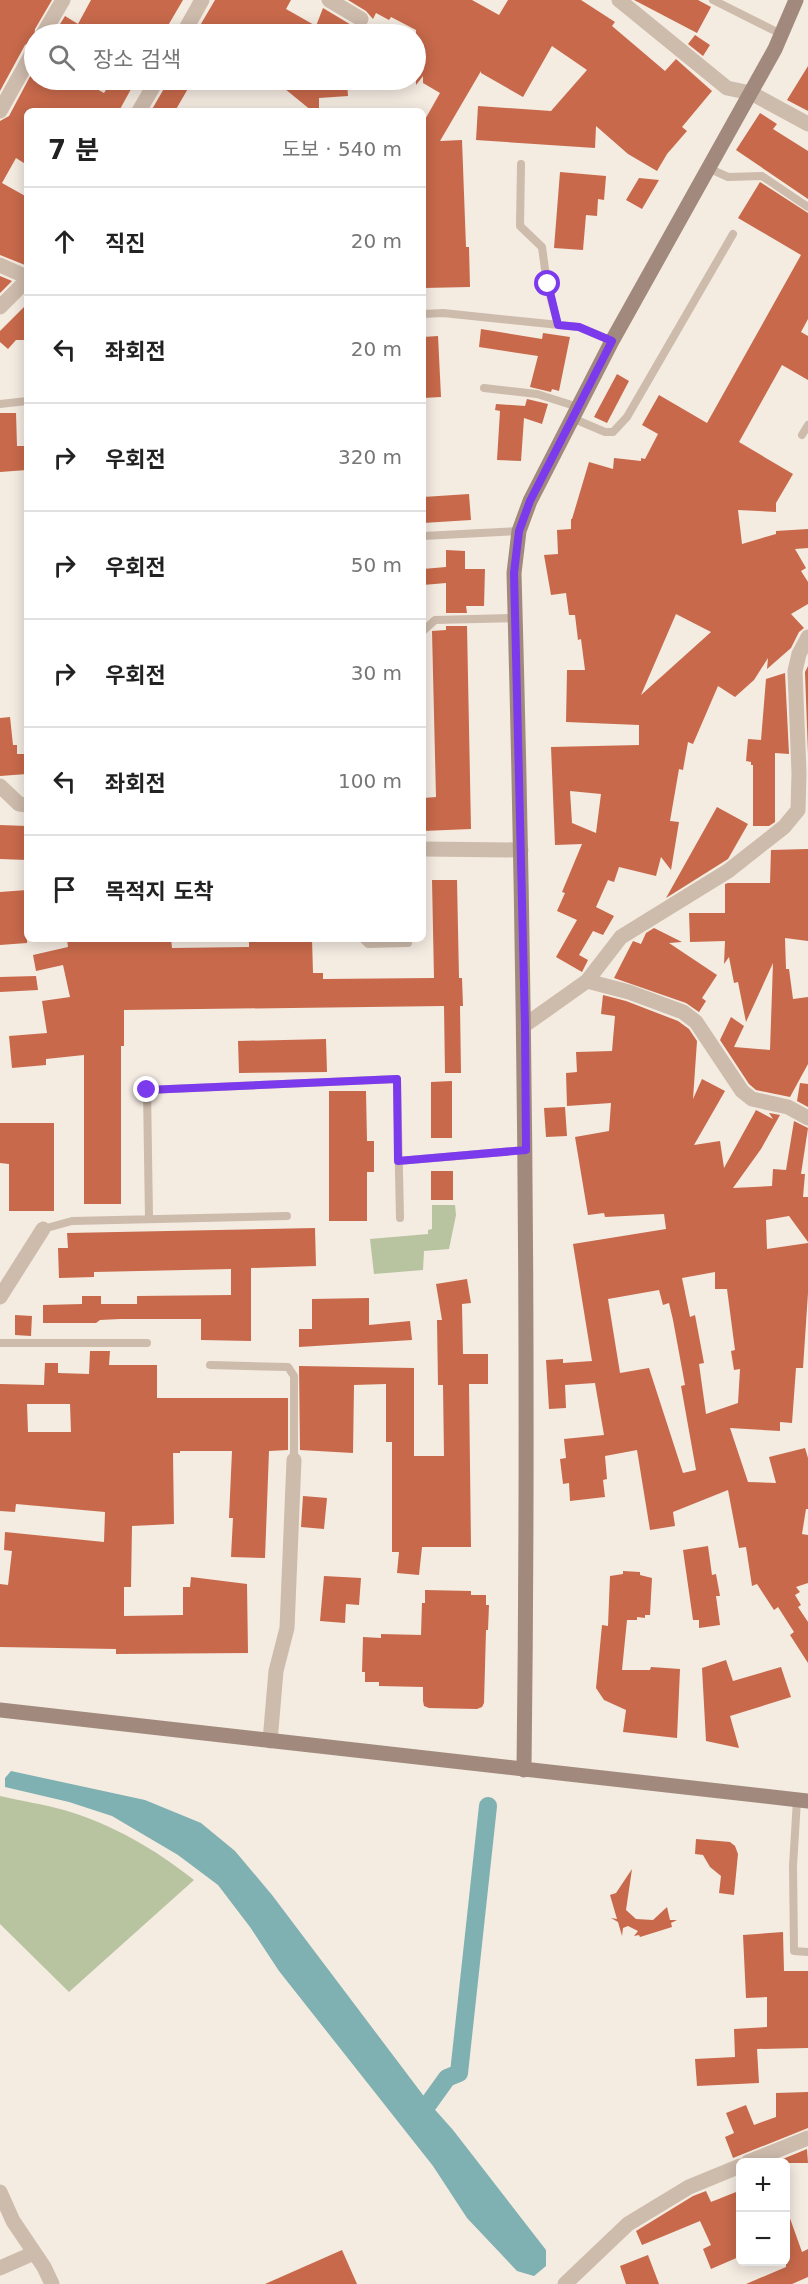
<!DOCTYPE html>
<html lang="ko">
<head>
<meta charset="utf-8">
<style>
	body { margin:0; font-family:"DejaVu Sans","Noto Sans KR",sans-serif; background:#f6f6f6; color:#222 }
	.controls { position:absolute; right:18px; bottom:18px; display:grid; overflow:hidden; border-radius:9px; box-shadow:0 3px 15px #0003 }
	.controls button { width:54px; height:54px; display:grid; place-items:center; padding:0; border:0; border-bottom:2px solid #e0e0e0; background:#fff; color:#222; font:30px sans-serif }
	.stop { position:absolute; width:18px; height:18px; margin:-14px; border:4px solid #7c3aed; border-radius:50%; background:#fff }
	.stop.end { background:#7c3aed; border-color:#fff; box-shadow:0 2px 6px #0008 }
	.list { margin:0; padding:0; list-style:none }
	h2 { display:flex; justify-content:space-between; align-items:center; height:78px; margin:0; padding:0 24px; font-size:26px }
	h2 small { font-size:20px; font-weight:400; color:#767676 }
	.list li { display:grid; grid-template-columns:39px 1fr auto; gap:18px; align-items:center; box-sizing:border-box; height:108px; padding:0 24px; border-top:2px solid #e0e0e0 }
	.list b { display:block; font-size:22px; white-space:nowrap }
	.list em { font-size:20px; font-style:normal; color:#767676 }
	.icon { flex:none; width:33px; height:33px; fill:none; stroke:currentColor; stroke-width:2; stroke-linecap:round; stroke-linejoin:round }
	.map { position:relative; flex:none; width:808px; height:2284px; overflow:hidden }
	.search { position:absolute; background:#fff; box-shadow:0 3px 15px #0003; left:24px; top:24px; width:402px; height:66px; display:flex; align-items:center; gap:15px; box-sizing:border-box; padding:0 21px; border-radius:33px; color:#767676; font-size:22px }
	.panel { position:absolute; background:#fff; box-shadow:0 3px 15px #0003; left:24px; top:108px; width:402px; height:834px; border-radius:9px }
	.map>svg:first-child { display:block }
	.green { fill:#b8c4a0 }
	.water { fill:#7fb0b2 }
	.lines { fill:none; stroke-linecap:round; stroke-linejoin:round }
	.canal { stroke:#7fb0b2; stroke-width:18 }
	.building { fill:#c8694b; fill-rule:evenodd }
	.lane { stroke:#cdbbac; stroke-width:8 }
	.street { stroke:#cdbbac; stroke-width:15 }
	.secondary { stroke:#a18a7d; stroke-width:15 }
	.route { stroke:#7c3aed; stroke-width:8 }
</style>
</head>
<body>
<div class="map">
<svg width="808" height="2284" viewBox="0 0 808 2284">
	<rect width="100%" height="100%" fill="#f4ebe1"/>
	<path class="green" d="M432 1205H455L456 1215 449 1249 424 1251 423 1270 374 1274 370 1239 428 1234V1230L432 1229Z
		M0 1796C21 1801 43 1804 64 1810 112 1824 155 1849 194 1880L69 1992 0 1924Z"/>
	<path class="water" d="M11 1771 145 1800 201 1823 235 1851 272 1895 429 2103 453 2130 546 2250V2266L534 2276 517 2271 467 2218 433 2166 279 1971 250 1927 218 1885 178 1855 112 1816 69 1802 5 1787V1778Z"/>
	<g class="lines">
		<path class="canal" d="M413 2120 429 2103 447 2078 459 2073 488 1806"/>
	</g>
	<path class="building" d="M0 0H52L35 29 34 40 25 45 0 91Z
		M91 0H183L163 34H54L65 16 78 24Z
		M215 0H291L286 9 316 26 323 8 353 26 349 34H195Z
		M348 0H472L499 15 508 0H581L615 22 612 26 665 71 676 59 712 91 682 127 687 131 667 154 657 171 628 154 596 126 595 148 476 140 478 106 551 111 587 70 552 46 523 97 481 73V71L440 141 462 140 466 247H469L470 287 423 288V123L440 93 423 83V76L416 85V30L391 17 389 20 376 13 373 19 366 11Z
		M634 0H698L711 7 697 33Z
		M695 35 710 45 703 56 688 44Z
		M808 66V111L787 100Z
		M34 69V80H80L104 93 112 80H136L119 111H27V165L16 158 2 183 27 197V262L25 265 0 255V121L9 116Z
		M169 80H193L175 111H151Z
		M274 80H347L348 96 319 98V111H312Z
		M760 113 777 124 773 129 808 151V199L736 150Z
		M560 172 606 176 604 200 598 199 597 216 586 215 583 250 554 248Z
		M639 178 659 180 642 209 626 200Z
		M760 182 808 213V319L801 332 808 336V380L782 365 739 442 793 474 776 503V512L738 510 742 544 776 534V531L808 529V548L795 549 806 568 801 571 808 582V604L791 614 804 628 799 632 791 648 767 669 768 658 754 680 735 697 718 686 693 744 688 742 683 770 679 769 670 821 679 822 671 870 661 857 656 876 619 867 614 882 608 880 596 907 614 916 603 935 593 931 579 955 588 960 582 972 556 957 577 920 557 911 565 893 562 892 582 844 555 845 551 747 639 745V725L566 722 567 670H585L581 639 578 640 575 615H569L566 593 551 595 544 555 558 554 557 530 571 529V519H572L589 462 613 469 614 458 641 461V458L645 459 658 434 642 425 659 395 707 423 801 255 738 218ZM676 614 711 632 641 695ZM570 791 601 794 596 833 572 823Z
		M0 276 12 281 0 293Z
		M27 304V340H16L8 349 0 342V331Z
		M481 329 542 339 543 333 570 337 559 391 552 389 551 392 530 387 538 356 479 347Z
		M438 336 441 397 423 398V337Z
		M617 374 629 381 607 423 594 417Z
		M527 399 548 404 542 424 524 418 521 461 497 460 500 411 495 410 496 404 525 406Z
		M0 413H16L17 446H27V470L0 472Z
		M469 494 471 520 423 523V497Z
		M446 550 465 551V569H485L484 606H466L467 613H446V583L423 585V569L446 567Z
		M446 626H467L471 829 423 831V798L436 797 432 631 446 630Z
		M808 666V754L805 672Z
		M785 673 789 754 775 753V822L769 826H753V765H751V762L746 761 748 739 761 740 766 679Z
		M10 717 13 745H17V754H27V774L0 776V718Z
		M717 807 748 824 728 859 666 898Z
		M0 825 27 826V860L0 859Z
		M808 849V941L785 938 786 969H789L793 999 808 997V1064L790 1097 756 1090 749 1084 720 1040 731 1017 744 1026 734 1047 770 1050 773 963 746 1022 738 982 734 983 729 957 724 964 725 941 690 942 689 913H725V884L728 883H770L771 850Z
		M432 880H457L459 978H462L463 1006H460L461 1073H445L444 1006 124 1010V1046H121V1204H84V1055L46 1059V1065L12 1068 9 1036 47 1033 42 1001 70 997 63 965 36 971 33 955 68 947 67 939H171L172 948 249 947V939H312L313 973H323V979L434 978Z
		M27 890V943L0 945V892Z
		M654 928 682 942 669 943 717 975 702 998 706 1001 699 1012 686 1003 614 978 633 941 641 944 646 933Z
		M36 976 38 990 0 992V977Z
		M603 995 626 1001 678 1021 689 1029 697 1041 693 1099 702 1079 725 1091 694 1145 720 1141 724 1168 756 1110 773 1119 769 1113 780 1115 761 1149 733 1188 772 1186 773 1169 786 1170 794 1121 808 1128 801 1174H805L803 1197H808V1242L789 1216 766 1220 767 1249 808 1243V1293L803 1368H796L792 1423 780 1422V1431L730 1428 748 1482 776 1483 769 1457 805 1448 808 1458V1509H806L802 1534 808 1535V1583L796 1587 800 1592 795 1595 801 1605 798 1607 808 1622V1663L790 1635 794 1632 778 1607 774 1610 757 1584 752 1586 746 1547 739 1548 728 1490 673 1512 675 1526 650 1530 637 1450 605 1456 607 1479 603 1480 605 1497 570 1501 569 1483 563 1484 560 1459 566 1458 564 1439 604 1435 595 1383 565 1385 566 1408 549 1409 546 1360 563 1359V1363L592 1361 573 1244 666 1229 664 1214 605 1217 604 1213 588 1215 575 1137 609 1131 611 1103 567 1106 566 1073 577 1072 576 1052 612 1051 615 1016 601 1014ZM715 1272V1289H727L735 1350 731 1351 734 1370 740 1369 738 1403 706 1414 699 1364 704 1363 695 1315 690 1317 682 1278ZM659 1290 663 1305 669 1303 673 1320 685 1385 681 1386 696 1470 683 1473 649 1368 620 1373 608 1299Z
		M326 1039 327 1072 239 1073 238 1041Z
		M452 1081V1138H431V1082Z
		M800 1083 808 1084V1107L797 1101Z
		M329 1091H366L367 1141H374V1172H367V1221H329Z
		M565 1107 567 1136 546 1137 544 1108Z
		M0 1123H54V1211H9V1164L0 1163Z
		M431 1171H453V1200H431Z
		M315 1228 316 1266 251 1268V1341L201 1340V1319H120L100 1320 96 1323H43V1305L82 1304V1296H101V1304H137V1296L231 1295V1269L94 1272V1277L59 1278 58 1248H68L67 1233Z
		M467 1279 471 1303 462 1304 463 1354H488V1384H469L471 1547H422L419 1575 397 1573 399 1552H392V1442H386V1384L354 1385 353 1453 300 1450 299 1366 414 1368V1456H444L443 1385H438L437 1320H442L436 1284Z
		M369 1298V1325L410 1321 412 1340 299 1347V1329H312V1299Z
		M15 1315 32 1316 31 1336 15 1335Z
		M90 1351H110L109 1365H157V1398H288V1450L269 1451 265 1558 231 1557 233 1518H229L232 1451H180V1453H173L174 1524 132 1526 131 1587H124V1616L183 1615V1587H190L191 1577 247 1584 248 1653 116 1654V1649L0 1647V1584L8 1585 12 1551 4 1550 5 1532 104 1542 105 1512 16 1504 15 1512 0 1511V1384L44 1385 45 1363H58V1373L89 1374ZM27 1404H70L71 1432H28Z
		M303 1496 327 1498 324 1529 301 1527Z
		M708 1546 712 1575 716 1574 720 1596H716L720 1625 699 1628V1620H693L683 1550Z
		M623 1571 640 1572V1575L652 1578 650 1615H645V1618L637 1617V1620H627L622 1670H650L651 1667 680 1669 677 1738 623 1732 626 1710 604 1700 596 1688 602 1625 608 1626 610 1576 623 1574Z
		M324 1576 361 1578 359 1605 346 1604 345 1623 320 1621Z
		M425 1590 471 1591V1595H486V1605H489L488 1630H486L484 1703 482 1707 477 1709 429 1708 424 1706 423 1701V1687L379 1686V1682H365V1672H362L363 1637 381 1638V1634L421 1635 422 1603H425Z
		M726 1660 733 1681 781 1667 791 1697 730 1716 739 1748 706 1741 702 1668Z
		M696 1839 730 1842 735 1846 738 1854 734 1895 719 1893 721 1876 710 1867 703 1855 695 1854Z
		M632 1869 626 1910 636 1919 653 1920 667 1907 670 1920H677L671 1923 672 1927 640 1937 639 1935 634 1936 638 1931 628 1926 623 1928 622 1936 618 1922 611 1918 617 1919 610 1895 616 1893Z
		M783 1932 784 1971H808V2048L757 2049 759 2083 697 2086 695 2059 735 2057 734 2029 767 2027V1997L746 1998 743 1935Z
		M808 2092V2128L733 2158 725 2137 734 2133 726 2113 746 2105 754 2125 776 2117V2093Z
		M807 2149 808 2163H773Z
		M741 2190V2256L711 2269 703 2249 711 2245 700 2221 642 2245 636 2231 693 2196 706 2191 711 2202Z
		M787 2210 802 2252 808 2249V2277L792 2284H746L786 2267Z
		M342 2250 357 2284H265Z
		M648 2255 659 2284H626L620 2266Z"/>
	<g class="lines">
		<path class="lane" d="M713 0 781 34
			M521 164 520 226 542 247 547 284 558 325
			M708 168 728 177 762 176 808 207
			M423 314 443 313 579 327 612 341
			M484 388 537 394 578 407
			M0 404 27 401
			M572 418 605 432H613L627 417 733 234
			M802 435 808 425
			M423 536 519 531
			M423 631 435 620 515 618
			M363 939 368 944 408 943
			M398 1161 526 1150
			M149 1218 147 1090 397 1079 400 1218
			M43 1229 72 1221 287 1216
			M0 1343H147
			M210 1365 288 1367 294 1376V1460
			M797 1800 793 1866 794 1951 808 1952"/>
		<path class="street" d="M329 0 361 19
			M619 0 727 88 751 93 808 124
			M43 34 63 0
			M183 34 202 0
			M0 111 34 50
			M139 111 157 80
			M0 265 27 277
			M0 307 27 280
			M0 786 19 804 27 805
			M423 849 521 850
			M587 981 629 992 683 1012 696 1022 742 1091 752 1099 788 1107 808 1118
			M525 1025 587 981 621 937 728 871 784 827 798 810 799 773 795 671 799 654 808 637
			M0 1297 43 1229
			M270 1741 276 1671 287 1628 294 1460
			M748 2162 808 2138
			M0 2192 13 2221 44 2267 52 2284
			M0 2268 34 2253
			M565 2284 628 2224 689 2187 740 2166"/>
		<path class="secondary" d="M0 1710 808 1801
			M524 1770C529 1371 525 972 514 573L519 531 530 501 612 341 775 49 796 0"/>
	</g>
	<g class="lines">
		<path class="route" d="M147 1090 397 1079 398 1161 526 1150 525 1025 514 573 519 531 530 501 612 341 579 327 558 325 548 284"/>
	</g>
</svg>
<div class="controls">
<button>+</button>
<button>−</button>
</div>
<div class="stop" style="left:548px;top:284px"></div>
<div class="stop end" style="left:147px;top:1090px"></div>
<div class="search"><svg class="icon" aria-label="search" viewBox="0 0 24 24"><circle cx="10" cy="10" r="6"/><path d="M15 15l6 6"/></svg>장소 검색</div>
<section class="panel">
<h2>7 분<small>도보 · 540 m</small></h2>
<ul class="list">
<li><svg class="icon" aria-label="ahead" viewBox="0 0 24 24"><path d="M12 20V5M6 11l6-6 6 6"/></svg><div><b>직진</b></div><em>20 m</em></li>
<li><svg class="icon" aria-label="left" viewBox="0 0 24 24"><path d="M17 20v-9H6M10 6l-5 5 5 5"/></svg><div><b>좌회전</b></div><em>20 m</em></li>
<li><svg class="icon" aria-label="right" viewBox="0 0 24 24"><path d="M7 20v-9h11M14 6l5 5-5 5"/></svg><div><b>우회전</b></div><em>320 m</em></li>
<li><svg class="icon" aria-label="right" viewBox="0 0 24 24"><path d="M7 20v-9h11M14 6l5 5-5 5"/></svg><div><b>우회전</b></div><em>50 m</em></li>
<li><svg class="icon" aria-label="right" viewBox="0 0 24 24"><path d="M7 20v-9h11M14 6l5 5-5 5"/></svg><div><b>우회전</b></div><em>30 m</em></li>
<li><svg class="icon" aria-label="left" viewBox="0 0 24 24"><path d="M17 20v-9H6M10 6l-5 5 5 5"/></svg><div><b>좌회전</b></div><em>100 m</em></li>
<li><svg class="icon" aria-label="arrive" viewBox="0 0 24 24"><path d="M6 21V4h12l-3 4 3 4H6"/></svg><div><b>목적지 도착</b></div></li>
</ul>
</section>
</div>
</body>
</html>
